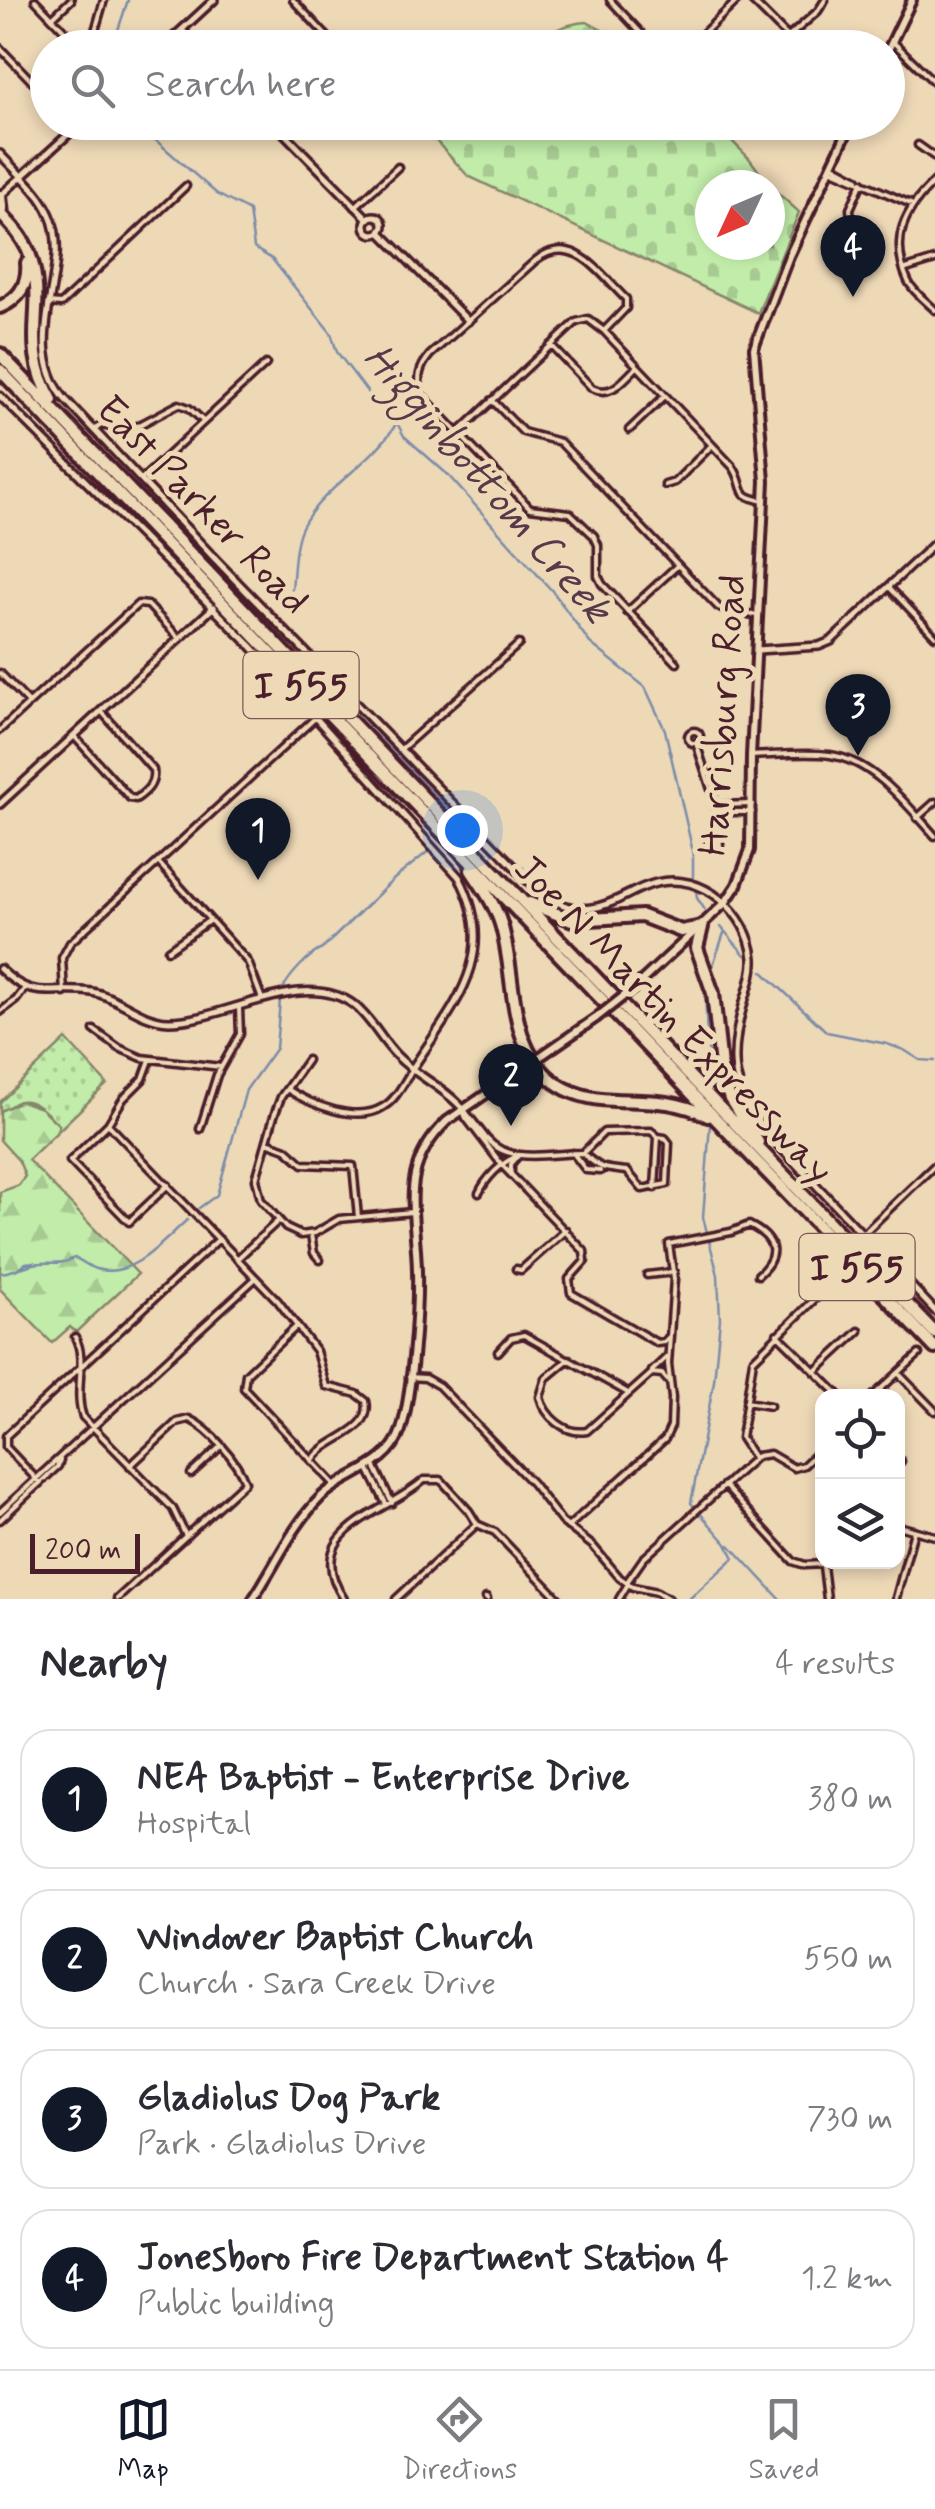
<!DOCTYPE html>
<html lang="en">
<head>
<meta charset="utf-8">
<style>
	body { margin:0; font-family:Mynerve,sans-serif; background:#f7f7f7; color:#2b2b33 }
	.controls { position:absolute; right:30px; bottom:30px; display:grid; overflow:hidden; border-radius:20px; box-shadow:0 5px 15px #0003 }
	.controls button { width:90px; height:90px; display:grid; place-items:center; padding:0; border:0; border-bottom:2px solid #e1e1e2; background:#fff; color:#2b2b33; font:50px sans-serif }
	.compass { position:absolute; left:695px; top:170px; width:90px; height:90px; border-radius:50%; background:#fff; box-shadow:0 5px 15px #0003; rotate:226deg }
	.scale { position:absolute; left:30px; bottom:25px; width:110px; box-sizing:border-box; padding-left:10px; border:5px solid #4a1f2b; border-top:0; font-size:28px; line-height:35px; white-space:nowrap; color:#4a1f2b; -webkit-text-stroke:8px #eed9b7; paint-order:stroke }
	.you { position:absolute; left:462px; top:830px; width:35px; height:35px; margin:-25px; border:8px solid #fff; border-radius:50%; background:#1a73e8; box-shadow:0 0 0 15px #1a73e833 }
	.badge { display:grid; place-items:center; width:65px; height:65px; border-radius:50%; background:#111827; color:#fff; font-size:32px; font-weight:700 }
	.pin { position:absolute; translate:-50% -82px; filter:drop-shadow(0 2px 5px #0008) }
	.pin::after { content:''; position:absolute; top:52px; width:35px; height:30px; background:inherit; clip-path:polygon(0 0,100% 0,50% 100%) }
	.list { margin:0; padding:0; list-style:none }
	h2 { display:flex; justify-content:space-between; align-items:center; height:130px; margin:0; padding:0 40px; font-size:42px }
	h2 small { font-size:32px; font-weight:400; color:#7c7c81 }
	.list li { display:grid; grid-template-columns:65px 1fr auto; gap:30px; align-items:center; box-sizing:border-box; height:140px; margin:0 20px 20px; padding:0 20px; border:2px solid #e1e1e2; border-radius:30px }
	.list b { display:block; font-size:38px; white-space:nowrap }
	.list p { margin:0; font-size:32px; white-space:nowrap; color:#7c7c81 }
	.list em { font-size:32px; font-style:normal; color:#7c7c81 }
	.icon { flex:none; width:55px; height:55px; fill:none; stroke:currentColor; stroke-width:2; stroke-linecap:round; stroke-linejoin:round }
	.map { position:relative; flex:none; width:935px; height:1599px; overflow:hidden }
	.search { position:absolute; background:#fff; box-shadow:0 5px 15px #0003; left:30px; right:30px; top:30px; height:110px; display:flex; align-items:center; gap:25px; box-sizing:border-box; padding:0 35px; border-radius:55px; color:#7c7c81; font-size:38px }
	.sheet { height:770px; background:#fff }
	nav { display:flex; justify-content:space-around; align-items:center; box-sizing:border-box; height:140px; border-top:2px solid #e1e1e2; background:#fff; font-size:28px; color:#7c7c81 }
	nav a { display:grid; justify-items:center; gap:5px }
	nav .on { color:#111827 }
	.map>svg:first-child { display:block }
	.grass { fill:url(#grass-dots); stroke:#86866a; stroke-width:2.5 }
	.forest { fill:url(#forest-firs); stroke:#86866a; stroke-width:2.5 }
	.cemetery { fill:url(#cemetery-stones); stroke:#86866a; stroke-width:2.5 }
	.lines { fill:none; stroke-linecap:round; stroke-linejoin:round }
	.stream { stroke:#7b8ca8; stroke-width:2.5 }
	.minor-casing { stroke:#4a1f2b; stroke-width:11 }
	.tertiary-casing { stroke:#4a1f2b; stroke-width:12 }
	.secondary-casing { stroke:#4a1f2b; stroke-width:14 }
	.motorway-casing { stroke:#4a1f2b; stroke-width:18 }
	.minor { stroke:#eed9b7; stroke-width:4 }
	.tertiary { stroke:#eed9b7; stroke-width:5 }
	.secondary { stroke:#eed9b7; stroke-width:6 }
	.motorway { stroke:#eed9b7; stroke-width:10 }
	.secondary-bridge-casing { stroke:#4a1f2b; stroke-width:14; stroke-linecap:butt }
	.secondary-bridge { stroke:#eed9b7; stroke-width:6 }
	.labels { text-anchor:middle; stroke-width:10; stroke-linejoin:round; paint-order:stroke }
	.shield { fill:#eed9b7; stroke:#7b5755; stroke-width:2.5 }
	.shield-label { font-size:38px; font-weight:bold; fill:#4a1f2b }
	.street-label { font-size:40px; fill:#4a1f2b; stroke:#eed9b7 }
	.water-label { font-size:42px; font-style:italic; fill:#563a4a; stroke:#eed9b7 }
</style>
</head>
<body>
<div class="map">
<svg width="935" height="1599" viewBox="0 0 935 1599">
	<defs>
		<pattern id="grass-dots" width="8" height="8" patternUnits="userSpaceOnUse" patternTransform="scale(2.5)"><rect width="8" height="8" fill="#c1eca9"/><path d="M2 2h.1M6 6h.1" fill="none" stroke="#a7ca92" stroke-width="1.8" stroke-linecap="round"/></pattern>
		<pattern id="forest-firs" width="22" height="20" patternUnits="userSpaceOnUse" patternTransform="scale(2.5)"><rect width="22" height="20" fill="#c1eca9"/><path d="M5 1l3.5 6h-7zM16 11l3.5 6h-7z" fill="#a7ca92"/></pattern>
		<pattern id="cemetery-stones" width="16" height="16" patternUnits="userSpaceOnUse" patternTransform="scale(2.5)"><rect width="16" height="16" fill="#c1eca9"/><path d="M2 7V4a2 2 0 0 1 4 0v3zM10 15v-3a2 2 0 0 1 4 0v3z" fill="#a7ca92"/></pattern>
	</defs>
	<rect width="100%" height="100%" fill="#eed9b7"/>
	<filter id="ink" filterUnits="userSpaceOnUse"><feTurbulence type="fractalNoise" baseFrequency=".01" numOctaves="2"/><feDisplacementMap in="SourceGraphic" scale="20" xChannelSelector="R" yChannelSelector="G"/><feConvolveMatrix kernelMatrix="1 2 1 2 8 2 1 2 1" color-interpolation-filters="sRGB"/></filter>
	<g filter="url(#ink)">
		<path class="grass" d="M66 1039 107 1084 56 1133 59 1125C48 1115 31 1094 15 1103 10 1106 6 1110 0 1111V1102Z"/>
		<path class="forest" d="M21 1101 41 1108 59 1125 56 1133 28 1160 138 1274 76 1332 70 1327 52 1343 0 1289V1192L19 1185 25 1176 19 1161 0 1140V1111Z"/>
		<path class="cemetery" d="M587 22 634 47H507L515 39C545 42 557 23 587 22Z
			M433 122 714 123 749 158 769 185H710V245H770V186L799 212 758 313 468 176 426 130Z"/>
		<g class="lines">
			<path class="stream" d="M112 48 128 0
				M135 122 217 194 249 211 254 248 272 259 331 333 337 352 375 402 397 423 404 436 447 474 554 593 590 643 645 687 665 730 693 852V878
				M292 589C294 571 294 543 302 527 320 490 374 462 396 424
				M289 640 453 814
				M696 890 697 898 705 910
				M721 927 745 955
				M713 965 724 933
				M762 971 827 1032 887 1044 904 1050 920 1060 935 1061
				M705 983 707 1044 715 1081 713 1090
				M282 991C287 978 309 954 322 949L394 879 430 850
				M199 1208 217 1195 246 1090 276 1048 280 1000
				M15 1270 26 1263 34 1262
				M0 1273C14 1272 29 1263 41 1263 54 1262 62 1265 74 1258 82 1260 88 1267 96 1269 132 1280 164 1240 187 1220
				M730 1545 780 1599
				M689 1599 734 1558 727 1544 691 1503 714 1381 720 1319 718 1275 703 1217 710 1124"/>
			<defs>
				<path id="minor" d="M35 0 81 48
					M293 0 338 48
					M610 0 655 48
					M751 0 799 48
					M52 18 71 0
					M788 38 793 48
					M892 41 935 83
					M0 48 48 98
					M90 48 104 0
					M688 48 738 0
					M776 48 818 11 825 0
					M918 145 935 157
					M832 165 858 179
					M830 169 911 204
					M935 181C905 209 889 239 908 281 913 292 927 302 935 310
					M355 207 398 167
					M851 219 850 209 862 182
					M906 269 935 260
					M48 303 61 304 186 186
					M604 331 626 308V299C600 274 573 231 536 260L430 355C419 368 417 378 421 394L530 508 570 513 594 536 598 545V576L602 584 677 663
					M551 345 592 388C612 398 623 380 637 367
					M492 400 523 432 560 442 718 607 730 613 759 615
					M94 430 101 425 128 431 179 404 189 408 203 421
					M629 430 665 396
					M458 433 576 322 588 319 604 331 733 467C747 488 733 496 765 501
					M141 480 266 364
					M665 485 675 482 712 445
					M889 587 935 636
					M627 612 678 565
					M0 673 29 703
					M0 730 138 604 148 605 180 639
					M688 737a6 6 0 1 1 12 0a6 6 0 1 1-12 0Z
					M74 736 130 798 136 799C147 791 155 784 153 770L101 711
					M696 743 716 805V838
					M401 749 519 644
					M751 756C777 755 805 752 830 755 874 761 907 805 935 836
					M717 805 752 804
					M717 812H752
					M917 818 935 802
					M708 844a6 6 0 1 1 12 0a6 6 0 1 1-12 0Z
					M158 862 248 962 262 999
					M168 950 210 920
					M64 993 62 958 70 943 315 718
					M0 1012 16 1000 25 988
					M94 1030 119 1048 142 1058 221 1067
					M150 1060 143 1079 123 1099 108 1124 70 1161 129 1222 168 1185
					M307 1060 281 1097 274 1116 256 1179 261 1200 286 1228 301 1235 315 1233 339 1219 412 1212
					M287 1089C310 1104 356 1124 383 1107 396 1100 404 1082 412 1070
					M464 1110 486 1138
					M463 1111 466 1118 502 1165 584 1251 585 1261 569 1279 571 1293 657 1343 664 1342 670 1336
					M108 1124 278 1301 316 1351 326 1386 357 1394 366 1401C373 1433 327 1436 313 1460
					M200 1129 217 1075 240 1034 239 1008
					M487 1139C509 1165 553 1153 582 1153 603 1170 600 1168 627 1171L642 1189 667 1184 669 1143 665 1138 658 1137
					M267 1142 286 1149 303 1164 353 1166 358 1217
					M584 1152 604 1132 651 1131 658 1137 655 1188
					M573 1153 586 1170 600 1171
					M511 1173V1164L518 1156
					M479 1193C486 1178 501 1163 515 1157
					M311 1235 314 1253 320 1260
					M862 1235 935 1165
					M237 1259 278 1221
					M516 1269 521 1270 566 1230
					M647 1275 674 1272
					M296 1327 246 1374 244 1388 334 1484
					M777 1334 840 1396
					M75 1337C88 1361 73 1391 83 1417L173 1509 186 1536
					M498 1352 511 1338 524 1335 628 1393
					M569 1359 546 1378 540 1397C545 1417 566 1435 587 1431L652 1373 662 1374 669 1382
					M652 1371 667 1357
					M815 1372 859 1331
					M898 1373 935 1411
					M409 1377 425 1378 439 1386 532 1483 562 1522 593 1546 620 1578 633 1587 657 1592 669 1599
					M873 1396 919 1354
					M746 1402 770 1406
					M754 1458 741 1438 753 1360 821 1293
					M898 1458 901 1461
					M374 1465 392 1503
					M368 1468 386 1504
					M191 1474 220 1447
					M40 1483 6 1447V1436L219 1239
					M724 1485 793 1561 805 1565 823 1564
					M0 1512 256 1278
					M0 1520 58 1466 60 1460
					M479 1525 495 1532 559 1599
					M898 1526 935 1536
					M568 1527 665 1439 671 1426 672 1398 668 1364 674 1279 669 1244 731 1232 749 1225C775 1238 781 1255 758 1275
					M823 1566 827 1599
					M627 1582 643 1559 757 1456 770 1454 794 1468 804 1465 822 1448
					M486 1598 487 1599
					M896 1598 914 1531
					M117 1599 245 1482C237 1460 210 1429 189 1419L177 1422 130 1466
					M344 1599C298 1529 387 1514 424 1480H441L469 1511 477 1524
					M396 1599 477 1524
					M619 1599 628 1584"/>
				<path id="tertiary" d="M182 30 199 48
					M162 48 214 0
					M273 122 368 219
					M0 154C17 173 40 191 50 215 74 271 18 339 64 398L218 562 536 889C553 902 570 911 592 908 615 905 634 888 656 883 702 871 749 913 753 958 754 973 748 988 744 1002 729 1055 730 1087 765 1131L935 1311
					M0 196 82 122
					M365 225a9 9 0 1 1 18 0a9 9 0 1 1-18 0Z
					M380 232 468 321
					M0 396 251 646 459 877C501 956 454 1005 412 1069
					M757 650 819 646 831 641 935 543
					M0 804 214 607
					M0 969C35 1003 51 986 92 992 120 997 139 1020 169 1021 225 1021 304 967 354 1005 372 1019 381 1041 398 1057 418 1077 444 1087 463 1109"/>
				<path id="secondary" d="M888 50 912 0
					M634 988 725 903 737 885 750 850 751 756 765 481 754 348 789 256 852 122
					M253 1599C275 1566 292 1526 321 1497 346 1472 388 1469 401 1430 412 1395 418 1309 417 1271 416 1209 397 1170 447 1121L596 1018"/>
				<path id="motorway" d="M0 196 2 215
					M0 213C13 227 26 240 31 259 47 311 19 342 52 400
					M0 307C19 299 29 284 27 263
					M0 354 935 1333
					M0 370 935 1348
					M471 870C482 887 495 904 501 924 518 980 504 1057 566 1089 609 1111 656 1089 708 1116
					M529 903 572 920 642 916 681 931 702 927 697 948 713 993 722 1076 730 1099 758 1142
					M527 1048 523 1068 545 1074"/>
			</defs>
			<use href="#minor" class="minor-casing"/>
			<use href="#tertiary" class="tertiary-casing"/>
			<use href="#secondary" class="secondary-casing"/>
			<use href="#motorway" class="motorway-casing"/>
			<use href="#minor" class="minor"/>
			<use href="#tertiary" class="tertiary"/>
			<use href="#secondary" class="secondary"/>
			<use href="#motorway" class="motorway"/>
			<defs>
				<path id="secondary-bridge" d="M596 1018 634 988"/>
			</defs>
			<use href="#secondary-bridge" class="secondary-bridge-casing"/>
			<use href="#secondary-bridge" class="secondary-bridge"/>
		</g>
	</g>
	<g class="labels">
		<g class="shield">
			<rect x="243.5" y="652" width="115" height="66" rx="8"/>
			<rect x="799.5" y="1234" width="115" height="66" rx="8"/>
		</g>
		<g class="shield-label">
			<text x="301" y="698">I 555</text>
			<text x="857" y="1280">I 555</text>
		</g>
		<g class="street-label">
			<text transform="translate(204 504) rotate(46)" y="14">East Parker Road</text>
			<text transform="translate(721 715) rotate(-86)" y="14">Harrisburg Road</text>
			<text transform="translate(675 1018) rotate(46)" y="14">Joe N Martin Expressway</text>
		</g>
		<g class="water-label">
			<text transform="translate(489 482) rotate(49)" y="15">Higginbottom Creek</text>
		</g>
	</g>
</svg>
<div class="controls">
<button><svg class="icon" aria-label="locate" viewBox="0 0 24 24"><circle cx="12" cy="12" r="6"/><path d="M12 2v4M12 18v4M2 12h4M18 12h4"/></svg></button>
<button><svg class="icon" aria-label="layers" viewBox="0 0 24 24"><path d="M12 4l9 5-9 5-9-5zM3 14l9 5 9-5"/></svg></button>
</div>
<svg class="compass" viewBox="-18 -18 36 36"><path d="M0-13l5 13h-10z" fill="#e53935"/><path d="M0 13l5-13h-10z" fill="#7c7c81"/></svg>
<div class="scale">200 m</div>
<div class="you"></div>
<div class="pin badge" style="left:258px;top:880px">1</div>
<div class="pin badge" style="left:511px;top:1126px">2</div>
<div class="pin badge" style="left:858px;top:756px">3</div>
<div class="pin badge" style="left:853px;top:297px">4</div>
<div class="search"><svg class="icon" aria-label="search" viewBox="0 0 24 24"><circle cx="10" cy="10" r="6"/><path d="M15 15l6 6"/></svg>Search here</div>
</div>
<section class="sheet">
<h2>Nearby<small>4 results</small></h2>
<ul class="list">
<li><span class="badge">1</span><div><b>NEA Baptist - Enterprise Drive</b><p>Hospital</p></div><em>380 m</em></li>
<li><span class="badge">2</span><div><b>Windover Baptist Church</b><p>Church · Sara Creek Drive</p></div><em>550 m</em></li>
<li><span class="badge">3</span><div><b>Gladiolus Dog Park</b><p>Park · Gladiolus Drive</p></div><em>730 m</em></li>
<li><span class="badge">4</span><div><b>Jonesboro Fire Department Station 4</b><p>Public building</p></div><em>1.2 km</em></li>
</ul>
</section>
<nav>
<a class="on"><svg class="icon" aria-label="map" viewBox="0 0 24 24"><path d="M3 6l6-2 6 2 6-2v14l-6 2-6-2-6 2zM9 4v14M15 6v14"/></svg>Map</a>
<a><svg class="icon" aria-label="directions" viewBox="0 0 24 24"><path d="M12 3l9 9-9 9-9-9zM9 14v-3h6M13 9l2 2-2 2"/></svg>Directions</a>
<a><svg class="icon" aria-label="saved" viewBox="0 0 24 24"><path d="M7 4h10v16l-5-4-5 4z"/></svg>Saved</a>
</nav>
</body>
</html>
